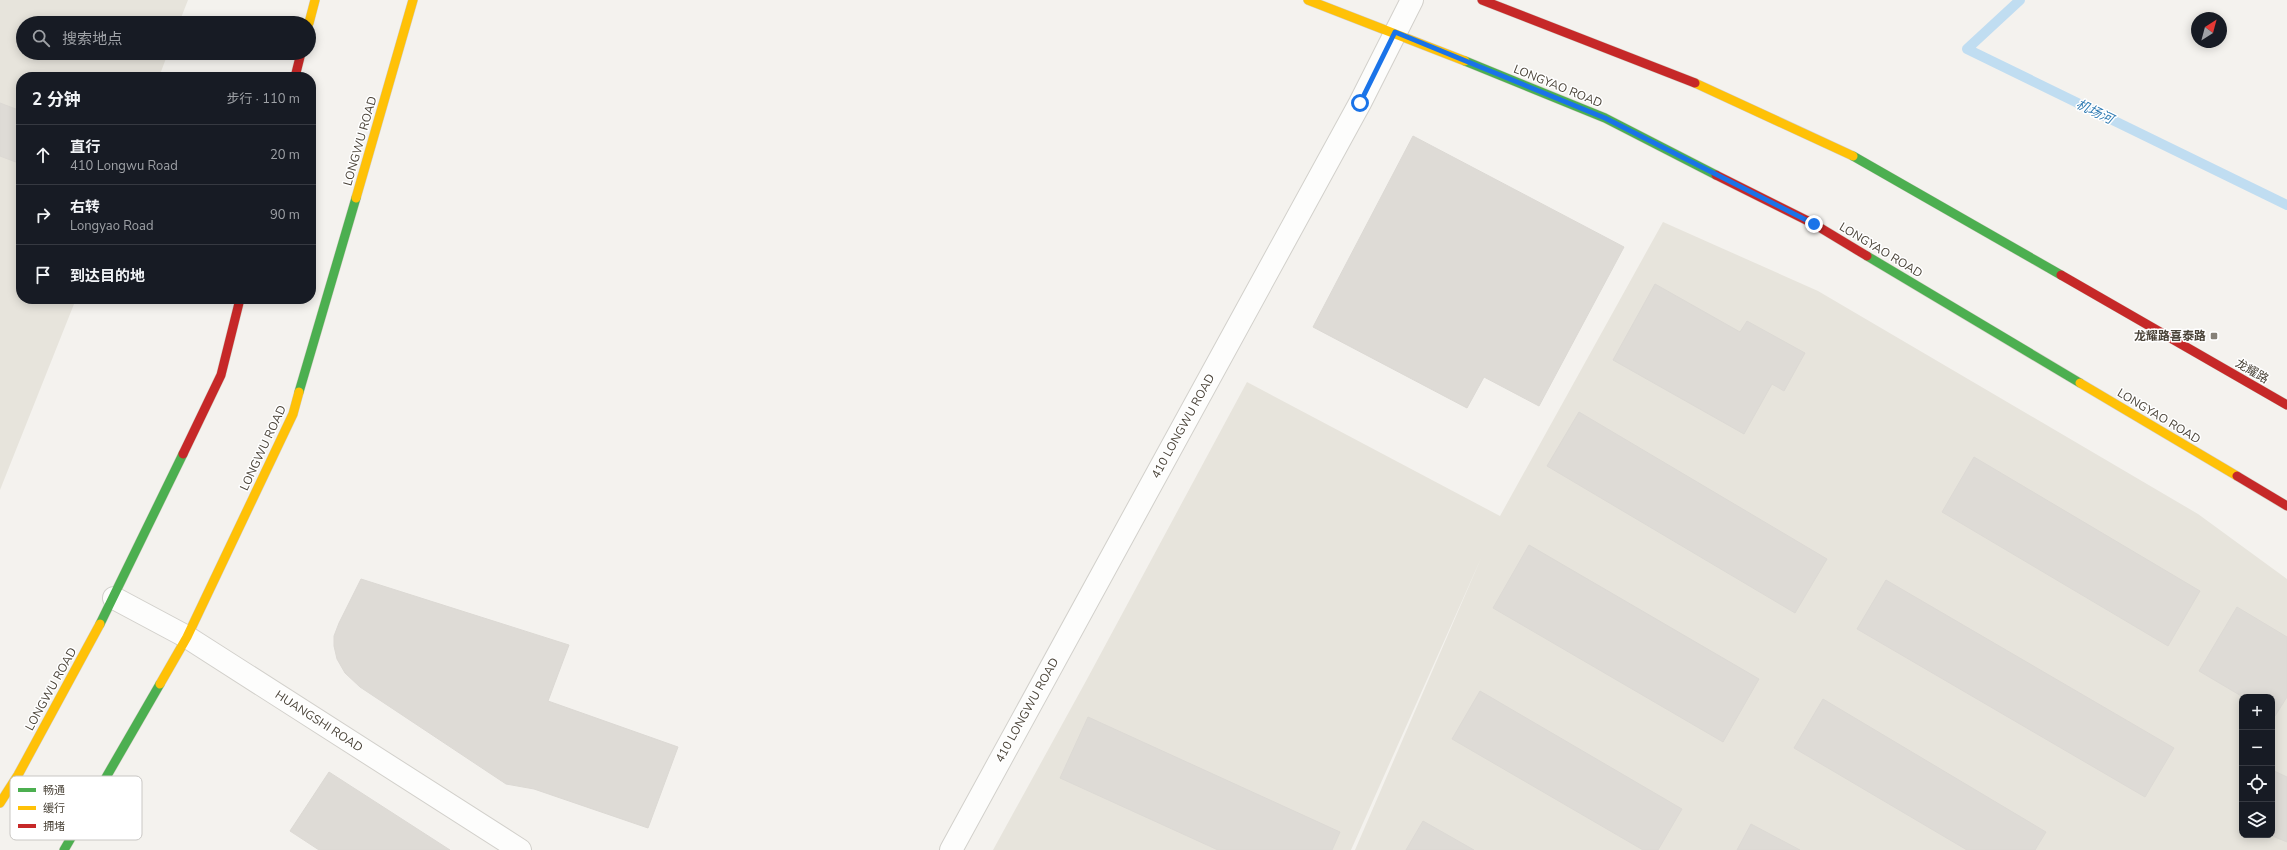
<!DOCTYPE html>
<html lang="zh">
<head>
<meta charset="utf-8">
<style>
	body { margin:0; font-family:"Nunito Sans","Noto Sans SC",sans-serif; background:#242831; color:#f1f3f6 }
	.controls { position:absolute; right:12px; bottom:12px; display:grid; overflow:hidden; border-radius:8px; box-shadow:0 2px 10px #0003 }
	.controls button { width:36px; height:36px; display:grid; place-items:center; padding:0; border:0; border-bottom:1px solid #363941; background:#171b24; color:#f1f3f6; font:20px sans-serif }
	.compass { position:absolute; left:2191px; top:12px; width:36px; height:36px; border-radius:50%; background:#171b24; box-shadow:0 2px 10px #0003; rotate:36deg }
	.stop { position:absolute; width:12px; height:12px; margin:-9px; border:3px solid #1a73e8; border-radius:50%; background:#fff }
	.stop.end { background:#1a73e8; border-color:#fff; box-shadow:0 1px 4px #0008 }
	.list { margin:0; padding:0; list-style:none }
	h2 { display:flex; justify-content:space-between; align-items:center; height:52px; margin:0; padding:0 16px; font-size:17px }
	h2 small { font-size:13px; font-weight:400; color:#9ea1a6 }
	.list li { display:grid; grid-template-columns:26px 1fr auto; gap:12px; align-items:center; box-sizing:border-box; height:60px; padding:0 16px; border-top:1px solid #363941 }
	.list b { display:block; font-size:15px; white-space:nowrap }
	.list p { margin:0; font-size:13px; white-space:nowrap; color:#9ea1a6 }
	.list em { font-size:13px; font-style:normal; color:#9ea1a6 }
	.icon { flex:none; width:22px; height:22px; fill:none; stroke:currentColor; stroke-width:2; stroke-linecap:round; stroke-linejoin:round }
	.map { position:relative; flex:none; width:2287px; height:850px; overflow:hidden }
	.search { position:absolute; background:#171b24; box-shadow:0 2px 10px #0003; left:16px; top:16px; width:300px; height:44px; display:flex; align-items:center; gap:10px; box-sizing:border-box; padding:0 14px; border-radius:22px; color:#9ea1a6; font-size:15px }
	.panel { position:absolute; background:#171b24; box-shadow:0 2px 10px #0003; left:16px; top:72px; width:300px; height:232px; border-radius:16px }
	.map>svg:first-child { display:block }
	.residential { fill:#e7e4dc; fill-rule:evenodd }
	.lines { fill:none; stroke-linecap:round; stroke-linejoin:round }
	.stream { stroke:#c0ddf1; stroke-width:10 }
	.building { fill:#dedbd6; stroke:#dcd9d4 }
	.street-casing { stroke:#d2d0cb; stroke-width:24 }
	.fast-casing { stroke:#d3cfc5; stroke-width:10 }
	.slow-casing { stroke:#d3cfc5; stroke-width:10 }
	.jam-casing { stroke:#d3cfc5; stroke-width:10 }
	.street { stroke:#fdfdfc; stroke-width:22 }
	.fast { stroke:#4caf50; stroke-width:9 }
	.slow { stroke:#ffc107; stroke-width:9 }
	.jam { stroke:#c62828; stroke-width:9 }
	.route { stroke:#1a73e8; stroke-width:5 }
	.poi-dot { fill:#868178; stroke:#fff; stroke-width:1.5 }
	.labels { text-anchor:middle; stroke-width:3; stroke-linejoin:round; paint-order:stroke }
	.street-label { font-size:12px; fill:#4b4439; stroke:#fff }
	.poi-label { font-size:12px; font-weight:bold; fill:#4b4439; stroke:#fff; text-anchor:end }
	.water-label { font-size:13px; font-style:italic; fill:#2e7ab2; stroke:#fff }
	.key { fill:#fff; stroke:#c9c7c4; stroke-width:1 }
	.key-label { font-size:11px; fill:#4b4439 }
</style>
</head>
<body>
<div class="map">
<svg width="2287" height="850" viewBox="0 0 2287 850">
	<rect width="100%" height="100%" fill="#f4f2ee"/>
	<path class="residential" d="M0 0H188L179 23H23V53H168L159 77H21V299H76L0 490Z
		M1663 222 1818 291 2198 514 2287 579V850H1355L1482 556 1351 850H993L1086 681 1247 382 1500 516ZM2242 697H2272V835H2242Z"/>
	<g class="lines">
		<path class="stream" d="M2020 0 1967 49 2287 205"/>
	</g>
	<path class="building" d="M0 103 21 111V164L0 156Z
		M1413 136 1624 247 1539 406 1484 377 1467 408 1313 327Z
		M1655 284 1740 332 1747 321 1805 353 1784 391 1772 384 1744 434 1613 360Z
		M1579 412 1827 559 1795 613 1547 466Z
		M1974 457 2200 591 2168 646 1942 512Z
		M1529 545 1759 679 1723 742 1493 608Z
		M361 579 569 645 548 701 678 747 648 828 534 789 506 784 360 687 345 673 337 659 334 646V636L339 623Z
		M1886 580 2174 748 2145 797 1857 629Z
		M2237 607 2287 637V697L2275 716 2272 714V697H2243L2199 671Z
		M1480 691 1682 809 1658 850H1643L1452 739Z
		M1823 699 2046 832 2035 850H1967L1794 748Z
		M1088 717 1340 832 1332 850H1218L1060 778Z
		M2272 770 2287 777V842L2270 835H2272Z
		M329 772 450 850H319L290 831Z
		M1423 821 1474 850H1406Z
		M1751 824 1800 850H1737Z"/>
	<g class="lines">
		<defs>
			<path id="street" d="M114 598 187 637 520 850
				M951 850 1360 103 1412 0"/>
			<path id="fast" d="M1465 61 1605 118 1716 175
				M1853 156 2061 275
				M1867 256 2080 383
				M299 392 356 198
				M100 624 183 454
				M64 850 160 684"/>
			<path id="slow" d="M1308 0 1465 61
				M309 23 315 0
				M1695 83 1853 156
				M356 198 413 0
				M2080 383 2237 476
				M160 684 187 637 293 414 299 392
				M0 803 18 775 100 624"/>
			<path id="jam" d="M1482 0 1695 83
				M295 77 301 53
				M1716 175 1814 224 1867 256
				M2061 275 2287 405
				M183 454 221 375 240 299
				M2237 476 2287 506"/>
		</defs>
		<use href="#street" class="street-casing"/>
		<use href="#fast" class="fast-casing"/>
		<use href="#slow" class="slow-casing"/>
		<use href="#jam" class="jam-casing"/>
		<use href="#street" class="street"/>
		<use href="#fast" class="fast"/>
		<use href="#slow" class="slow"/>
		<use href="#jam" class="jam"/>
	</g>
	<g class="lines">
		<path class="route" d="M1360 103 1395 32 1605 118 1814 224"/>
	</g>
	<rect class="poi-dot" x="2210" y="332" width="8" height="8" rx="2"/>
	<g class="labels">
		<g class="street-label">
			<text transform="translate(1558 86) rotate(22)" y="4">LONGYAO ROAD</text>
			<text transform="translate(360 141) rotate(-74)" y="4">LONGWU ROAD</text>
			<text transform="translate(1881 250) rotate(31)" y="4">LONGYAO ROAD</text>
			<text transform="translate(2252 371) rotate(30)" y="4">龙耀路</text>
			<text transform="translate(2159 416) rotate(31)" y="4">LONGYAO ROAD</text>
			<text transform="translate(1183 426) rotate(-61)" y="4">410 LONGWU ROAD</text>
			<text transform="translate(263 448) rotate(-65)" y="4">LONGWU ROAD</text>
			<text transform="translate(51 689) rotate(-61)" y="4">LONGWU ROAD</text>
			<text transform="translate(1027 710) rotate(-61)" y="4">410 LONGWU ROAD</text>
			<text transform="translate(319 721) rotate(33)" y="4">HUANGSHI ROAD</text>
		</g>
		<g class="poi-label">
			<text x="2206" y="340">龙耀路喜泰路</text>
		</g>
		<g class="water-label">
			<text transform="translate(2095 111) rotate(26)" y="5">机场河</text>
		</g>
	</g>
	<rect x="10" y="776" width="132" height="64" rx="6" class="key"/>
	<rect x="18" y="788" width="18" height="4" fill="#4caf50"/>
	<rect x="18" y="806" width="18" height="4" fill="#ffc107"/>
	<rect x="18" y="824" width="18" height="4" fill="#c62828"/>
	<g class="key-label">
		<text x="43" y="794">畅通</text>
		<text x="43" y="812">缓行</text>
		<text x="43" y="830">拥堵</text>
	</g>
</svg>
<div class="controls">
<button>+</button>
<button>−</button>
<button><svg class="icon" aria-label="locate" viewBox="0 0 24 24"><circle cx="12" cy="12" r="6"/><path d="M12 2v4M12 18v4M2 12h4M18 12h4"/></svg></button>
<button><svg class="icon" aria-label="layers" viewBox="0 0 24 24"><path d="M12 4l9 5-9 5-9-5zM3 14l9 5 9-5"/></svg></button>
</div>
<svg class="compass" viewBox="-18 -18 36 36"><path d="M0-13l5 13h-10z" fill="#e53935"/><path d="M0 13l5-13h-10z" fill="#9ea1a6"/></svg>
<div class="stop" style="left:1360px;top:103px"></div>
<div class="stop end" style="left:1814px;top:224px"></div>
<div class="search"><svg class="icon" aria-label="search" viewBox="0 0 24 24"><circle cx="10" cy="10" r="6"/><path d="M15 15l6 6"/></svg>搜索地点</div>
<section class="panel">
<h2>2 分钟<small>步行 · 110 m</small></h2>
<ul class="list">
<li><svg class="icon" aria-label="ahead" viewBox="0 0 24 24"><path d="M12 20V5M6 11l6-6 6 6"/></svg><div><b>直行</b><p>410 Longwu Road</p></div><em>20 m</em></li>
<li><svg class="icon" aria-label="right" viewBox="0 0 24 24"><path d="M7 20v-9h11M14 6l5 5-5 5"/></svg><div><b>右转</b><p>Longyao Road</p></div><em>90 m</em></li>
<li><svg class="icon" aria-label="arrive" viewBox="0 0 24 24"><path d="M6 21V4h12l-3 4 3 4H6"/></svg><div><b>到达目的地</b></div></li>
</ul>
</section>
</div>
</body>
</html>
